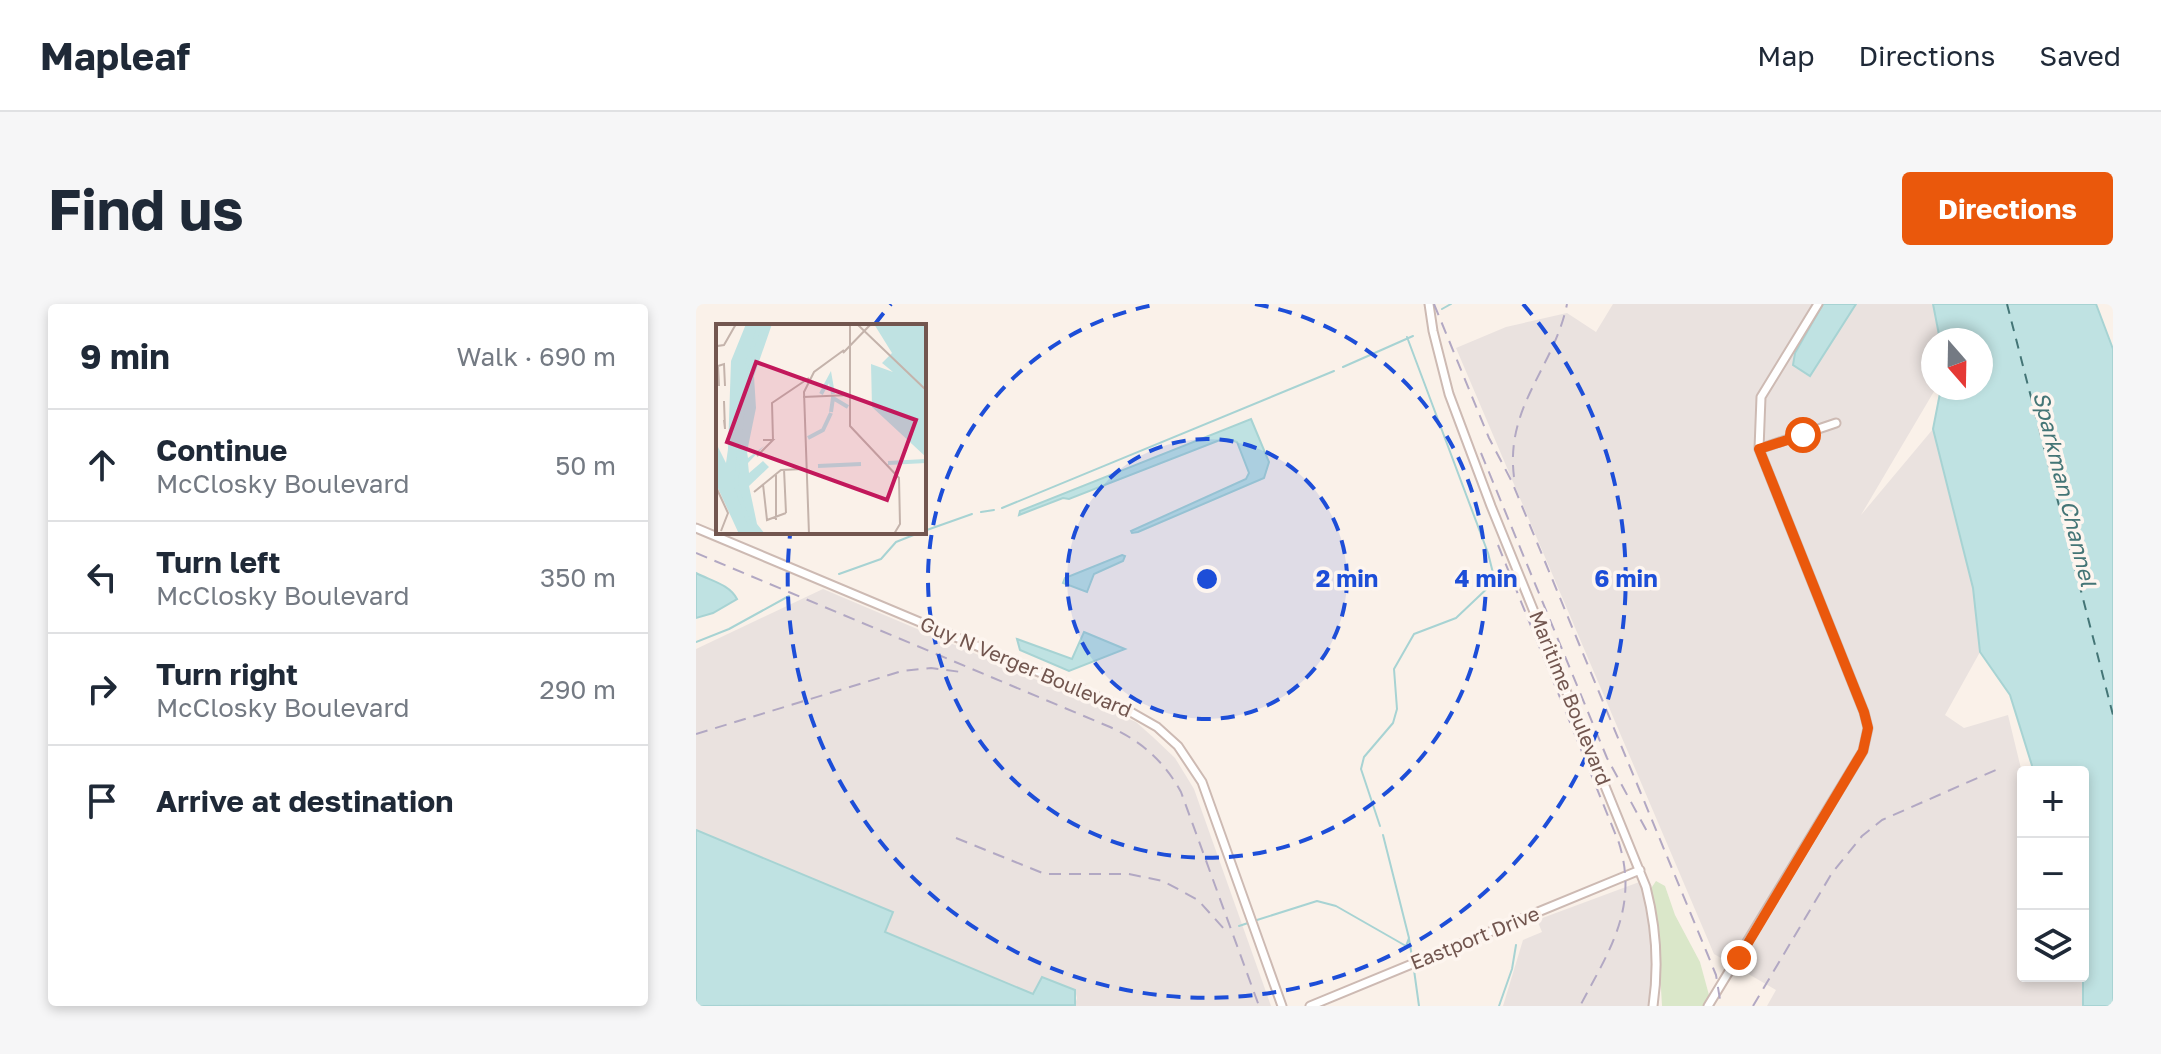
<!DOCTYPE html>
<html lang="en">
<head>
<meta charset="utf-8">
<style>
	body { margin:0; font-family:"Golos Text",sans-serif; background:#f6f6f7; color:#1f2937 }
	.controls { position:absolute; right:24px; bottom:24px; display:grid; overflow:hidden; border-radius:8px; box-shadow:0 4px 12px #0003 }
	.controls button { width:72px; height:72px; display:grid; place-items:center; padding:0; border:0; border-bottom:2px solid #e0e1e3; background:#fff; color:#1f2937; font:40px sans-serif }
	.compass { position:absolute; left:1225px; top:24px; width:72px; height:72px; border-radius:50%; background:#fff; box-shadow:0 4px 12px #0003; rotate:160deg }
	.stop { position:absolute; width:24px; height:24px; margin:-18px; border:6px solid #ea580c; border-radius:50%; background:#fff }
	.stop.end { background:#ea580c; border-color:#fff; box-shadow:0 2px 8px #0008 }
	.list { margin:0; padding:0; list-style:none }
	h2 { display:flex; justify-content:space-between; align-items:center; height:104px; margin:0; padding:0 32px; font-size:34px }
	h2 small { font-size:26px; font-weight:400; color:#747a83 }
	.list li { display:grid; grid-template-columns:52px 1fr auto; gap:24px; align-items:center; box-sizing:border-box; height:112px; padding:0 32px; border-top:2px solid #e0e1e3 }
	.list b { display:block; font-size:30px; white-space:nowrap }
	.list p { margin:0; font-size:26px; white-space:nowrap; color:#747a83 }
	.list em { font-size:26px; font-style:normal; color:#747a83 }
	.icon { flex:none; width:44px; height:44px; fill:none; stroke:currentColor; stroke-width:2; stroke-linecap:round; stroke-linejoin:round }
	.map { position:relative; flex:none; width:1417px; height:702px; overflow:hidden; border-radius:8px }
	header { display:flex; align-items:center; gap:48px; box-sizing:border-box; height:112px; padding:0 40px; background:#fff; border-bottom:2px solid #e0e1e3 }
	header strong { font-size:38px }
	nav { display:flex; gap:44px; margin-inline-start:auto; font-size:28px }
	.intro { display:flex; align-items:center; justify-content:space-between; box-sizing:border-box; height:192px; padding:0 48px }
	h1 { margin:0; font-size:56px }
	.button { padding:20px 36px; border-radius:8px; background:#ea580c; color:#fff; font-size:28px; font-weight:700 }
	main { display:flex; gap:48px; padding:0 48px }
	aside { flex:1; background:#fff; border-radius:8px; box-shadow:0 4px 12px #0003 }
	.map>svg:first-child { display:block }
	.industrial { fill:#eae2df }
	.green { fill:#dae7c9 }
	.water { fill:#bfe2e2; stroke:#a7d3d3; stroke-width:2 }
	.lines { fill:none; stroke-linecap:round; stroke-linejoin:round }
	.stream { stroke:#a7d3d3; stroke-width:2 }
	.ferry { stroke:#447576; stroke-width:2; stroke-dasharray:10 8; stroke-linecap:butt }
	.minor-casing { stroke:#cdbab3; stroke-width:11 }
	.minor { stroke:#fff; stroke-width:7 }
	.rail { stroke:#b2a8c3; stroke-width:2; stroke-dasharray:12 8; stroke-linecap:butt }
	.route { stroke:#ea580c; stroke-width:10 }
	.ring { fill:none; stroke:#1d4ed8; stroke-width:4; stroke-dasharray:14 10 }
	.labels { text-anchor:middle; stroke-width:7; stroke-linejoin:round; paint-order:stroke }
	.street-label { font-size:20px; fill:#72564f; stroke:#fdf5ef }
	.water-label { font-size:22px; font-style:italic; fill:#447576; stroke:#fdf5ef }
	.inset-river { fill:none; stroke:#bfe2e2; stroke-width:4 }
	.inset-road { fill:none; stroke:#c4b3ab; stroke-width:2 }
	.view { fill:#c2185b; fill-opacity:0.15; stroke:#c2185b; stroke-width:4 }
	.inset-edge { fill:none; stroke:#72564f; stroke-width:4 }
	.centre { fill:#1d4ed8; stroke:#fdf5ef; stroke-width:4 }
	.ring-label { font-size:24px; text-anchor:middle; font-weight:bold; fill:#1d4ed8; stroke:#fdf5ef; stroke-width:7; stroke-linejoin:round; paint-order:stroke }
</style>
</head>
<body>
<header>
<strong>Mapleaf</strong>
<nav><a>Map</a><a>Directions</a><a>Saved</a></nav>
</header>
<div class="intro"><h1>Find us</h1><a class="button">Directions</a></div>
<main>
<aside>
<h2>9 min<small>Walk · 690 m</small></h2>
<ul class="list">
<li><svg class="icon" aria-label="ahead" viewBox="0 0 24 24"><path d="M12 20V5M6 11l6-6 6 6"/></svg><div><b>Continue</b><p>McClosky Boulevard</p></div><em>50 m</em></li>
<li><svg class="icon" aria-label="left" viewBox="0 0 24 24"><path d="M17 20v-9H6M10 6l-5 5 5 5"/></svg><div><b>Turn left</b><p>McClosky Boulevard</p></div><em>350 m</em></li>
<li><svg class="icon" aria-label="right" viewBox="0 0 24 24"><path d="M7 20v-9h11M14 6l5 5-5 5"/></svg><div><b>Turn right</b><p>McClosky Boulevard</p></div><em>290 m</em></li>
<li><svg class="icon" aria-label="arrive" viewBox="0 0 24 24"><path d="M6 21V4h12l-3 4 3 4H6"/></svg><div><b>Arrive at destination</b></div></li>
</ul>
</aside>
<div class="map">
<svg width="1417" height="702" viewBox="0 0 1417 702">
	<rect width="100%" height="100%" fill="#faf1e9"/>
	<path class="industrial" d="M917 0H1237L1244 36H1237V84H1240L1165 211 1237 125 1277 284 1284 348 1249 411 1268 424 1312 411 1327 473V672H1386L1387 702H1071L1080 686 1018 650 760 44 810 23 871 9 900 28Z
		M127 285 440 418 458 434 479 454 498 485 575 702H376L379 701 381 694 379 686 361 679 337 690 188 627 196 608 0 526V345Z
		M946 577 958 643 953 702H807L827 636 846 628 841 616Z"/>
	<path class="green" d="M960 577 969 582 979 611 1004 658 1016 702H966L962 633 954 586Z"/>
	<path class="water" d="M1127 0H1160L1114 72 1097 61 1099 49Z
		M1237 0H1400L1417 45V702H1387V592L1389 591 1387 586V468H1338L1314 391 1284 348 1277 284 1237 125 1245 84H1285V36H1244Z
		M555 115 573 158 568 174 442 228 436 229 435 227 550 175 553 169 541 138 533 135 524 136 373 195 367 194 323 211 324 207Z
		M426 251 429 252 427 257 398 270 391 288 367 279 369 274Z
		M0 269C15 277 33 280 41 295L17 309 0 314Z
		M388 328 429 345 373 367 324 346 321 335 376 355Z
		M0 526 197 608 189 628 337 690 346 673 379 686V701L0 702Z"/>
	<g class="lines">
		<path class="stream" d="M746 5 755 0
			M647 63 717 32
			M306 204 638 67
			M285 208 298 206
			M228 227 276 210
			M143 270 185 255 200 238 225 228
			M0 338 33 325 93 292
			M684 522 665 465 668 453 697 419 701 405 698 365 718 330 760 314 799 277 792 249 711 33
			M561 616 621 597 640 602 710 642 713 634 687 531
			M543 622 552 619
			M713 635 716 653
			M718 666 723 702
			M803 702 816 665 820 641"/>
		<path class="ferry" d="M1311 0 1417 411"/>
		<defs>
			<path id="minor" d="M733 0 737 27 753 90 795 202 950 583C960 622 963 662 957 702
				M1122 0 1065 93 1063 145 1140 119
				M0 224 426 403 461 423 482 442 506 478 586 702
				M614 702 944 566
				M1012 702 1167 447 1172 424 1168 408 1063 145"/>
		</defs>
		<use href="#minor" class="minor-casing"/>
		<use href="#minor" class="minor"/>
		<path class="rail" d="M738 0 793 134 816 178 1011 649 1020 671 1025 702
			M785 149 911 454 953 531
			M818 173C809 102 858 64 871 0
			M802 241 923 539C943 604 913 647 884 702
			M0 249 414 423C445 437 468 457 485 488L563 702
			M0 430 206 367 235 364 265 368
			M260 534 349 570H433L467 577 502 596 530 627
			M1057 702 1136 569 1166 532 1186 516 1302 465"/>
	</g>
	<g class="lines">
		<path class="route" d="M1043 654 1167 447 1172 424 1168 408 1063 145 1107 131"/>
	</g>
	<circle cx="511" cy="275" r="140" fill="#1d4ed8" fill-opacity=".12"/>
	<g class="ring">
		<circle cx="511" cy="275" r="140"/>
		<path d="M559 0A279 279 0 1 1 463 0"/>
		<path d="M179 20A419 419 0 0 1 195 0M827 0A419 419 0 1 1 94 231"/>
	</g>
	<g class="labels">
		<g class="street-label">
			<text transform="translate(330 363) rotate(23)" y="7">Guy N Verger Boulevard</text>
			<text transform="translate(874 394) rotate(68)" y="7">Maritime Boulevard</text>
			<text transform="translate(779 634) rotate(-22)" y="7">Eastport Drive</text>
		</g>
		<g class="water-label">
			<text transform="translate(1369 185) rotate(76)" y="8">Sparkman Channel</text>
		</g>
	</g>
	<g transform="translate(20 20)">
		<rect width="210" height="210" fill="#faf1e9"/>
		<path d="M30 0H56L38 52 40 84 31 128 32 134 48 122 32 139 33 149 47 137 53 143 33 162 41 200 49 210H23L0 160V119L10 139 12 125 15 37ZM158 0H210V133L156 83 155 40 177 48 166 39 176 29Z" fill="#bfe2e2"/>
		<path class="inset-river" d="M105 70 114 53 117 70M115 88 117 74 132 83M92 114 107 106 115 89M172 139 210 137M102 142 145 140M37 210 20 162 30 44 44 0"/>
		<path class="inset-road" d="M1 0V22L8 21 20 0M134 0V102L183 154 184 200 178 210M141 0 210 66M127 29 155 0M3 62 2 42 8 40 9 62M87 73 134 71M8 77 9 105 8 96M57 116 56 79 93 54M41 132 57 116H47M68 145 70 189M47 160 51 196 70 189M0 163 12 189 5 207M38 168 65 146 88 145M60 196V151M93 210 88 68 98 48 128 26"/>
		<path class="view" d="M40 38 200 96 171 176 11 118Z"/>
		<rect width="210" height="210" class="inset-edge"/>
	</g>
	<circle cx="511" cy="275" r="12" class="centre"/>
	<g class="ring-label">
		<text x="651" y="283">2 min</text>
		<text x="790" y="283">4 min</text>
		<text x="930" y="283">6 min</text>
	</g>
</svg>
<div class="controls">
<button>+</button>
<button>−</button>
<button><svg class="icon" aria-label="layers" viewBox="0 0 24 24"><path d="M12 4l9 5-9 5-9-5zM3 14l9 5 9-5"/></svg></button>
</div>
<svg class="compass" viewBox="-18 -18 36 36"><path d="M0-13l5 13h-10z" fill="#e53935"/><path d="M0 13l5-13h-10z" fill="#747a83"/></svg>
<div class="stop" style="left:1107px;top:131px"></div>
<div class="stop end" style="left:1043px;top:654px"></div>
</div>
</main>
</body>
</html>
